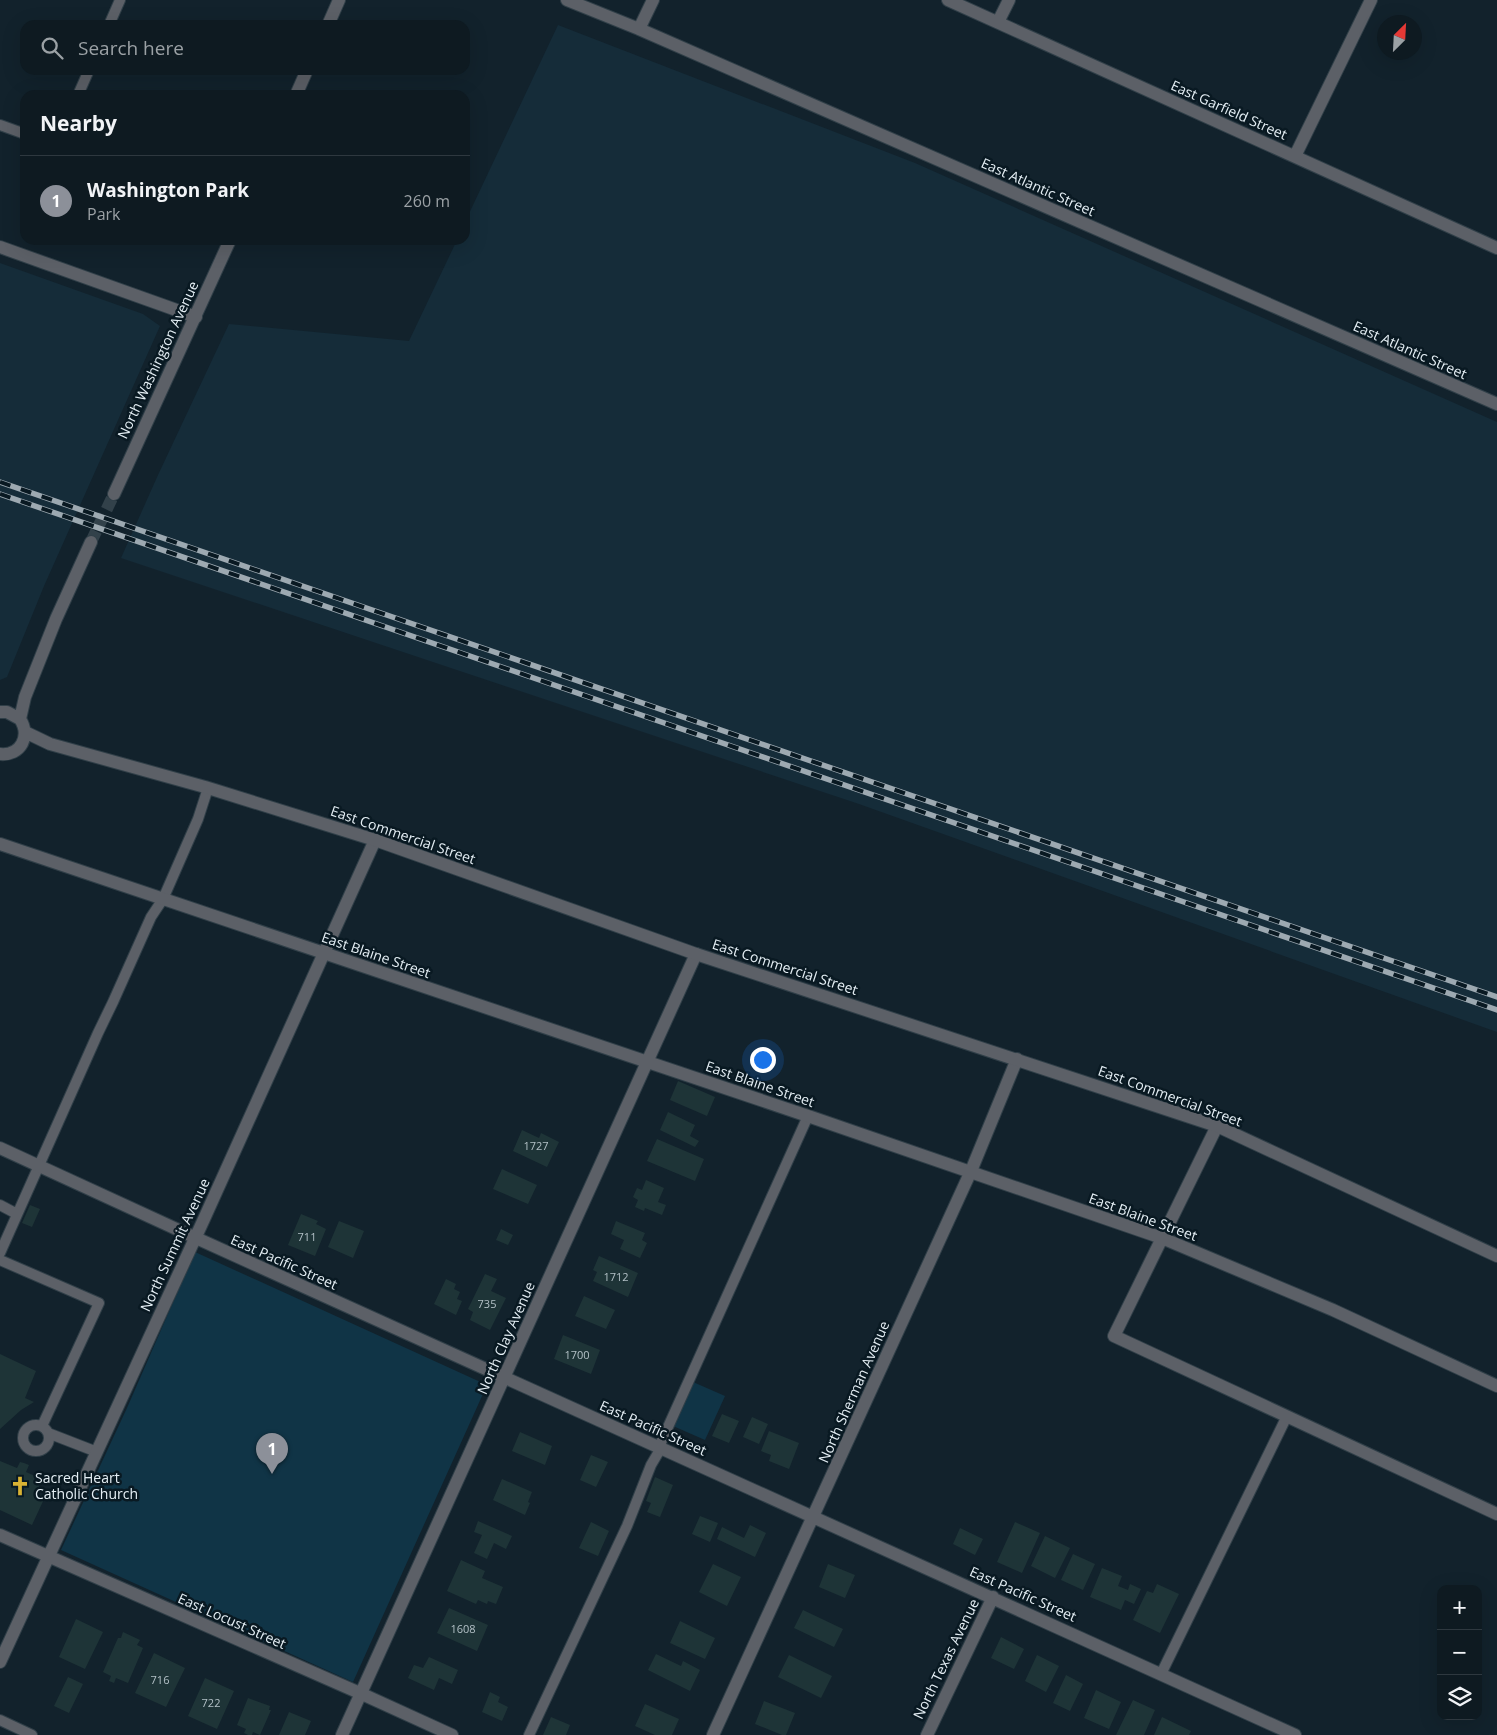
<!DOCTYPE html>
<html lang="en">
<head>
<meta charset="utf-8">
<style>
	body { margin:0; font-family:"Open Sans",sans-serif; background:#17232a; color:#f1f3f6 }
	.controls { position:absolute; right:15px; bottom:15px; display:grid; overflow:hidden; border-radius:10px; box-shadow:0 5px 20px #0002 }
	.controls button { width:45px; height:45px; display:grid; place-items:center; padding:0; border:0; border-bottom:1px solid #2e383f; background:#0e1a21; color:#f1f3f6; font:25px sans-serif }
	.compass { position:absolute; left:1377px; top:15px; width:45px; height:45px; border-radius:50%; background:#0e1a21; box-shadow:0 5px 20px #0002; rotate:24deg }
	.you { position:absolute; left:762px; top:1059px; width:18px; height:18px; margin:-12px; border:4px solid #fff; border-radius:50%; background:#1a73e8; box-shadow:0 0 0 8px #1a73e833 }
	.badge { display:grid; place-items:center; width:32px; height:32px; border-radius:50%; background:#8c9099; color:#fff; font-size:16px; font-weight:700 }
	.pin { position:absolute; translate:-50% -41px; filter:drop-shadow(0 1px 2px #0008) }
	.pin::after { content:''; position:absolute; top:26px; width:18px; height:15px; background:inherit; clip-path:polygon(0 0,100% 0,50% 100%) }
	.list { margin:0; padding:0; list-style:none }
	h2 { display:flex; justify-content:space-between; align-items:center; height:65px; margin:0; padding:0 20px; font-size:21px }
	h2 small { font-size:16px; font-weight:400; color:#9ba1a5 }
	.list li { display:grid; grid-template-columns:32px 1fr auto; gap:15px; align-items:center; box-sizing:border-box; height:90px; padding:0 20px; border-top:1px solid #2e383f }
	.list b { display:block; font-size:19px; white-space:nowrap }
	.list p { margin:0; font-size:16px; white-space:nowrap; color:#9ba1a5 }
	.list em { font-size:16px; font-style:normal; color:#9ba1a5 }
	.icon { flex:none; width:28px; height:28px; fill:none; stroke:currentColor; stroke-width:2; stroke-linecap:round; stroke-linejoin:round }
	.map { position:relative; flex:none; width:1497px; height:1735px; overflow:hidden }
	.search { position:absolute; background:#0e1a21; box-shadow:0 5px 20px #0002; left:20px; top:20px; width:450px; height:55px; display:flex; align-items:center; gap:12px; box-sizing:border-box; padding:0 18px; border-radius:15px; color:#9ba1a5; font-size:19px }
	.panel { position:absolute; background:#0e1a21; box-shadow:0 5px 20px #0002; left:20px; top:90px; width:450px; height:155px; border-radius:15px }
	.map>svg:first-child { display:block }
	.built { fill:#152c39 }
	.green { fill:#103446 }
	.building { fill:#1e3437 }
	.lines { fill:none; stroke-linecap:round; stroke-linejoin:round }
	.tertiary-tunnel { stroke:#32414a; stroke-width:12; stroke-dasharray:12 6; stroke-linecap:butt }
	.service-casing { stroke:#303f48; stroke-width:12 }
	.minor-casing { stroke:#303f48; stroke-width:14 }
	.tertiary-casing { stroke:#303f48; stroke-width:14 }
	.service { stroke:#5c6067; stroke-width:10 }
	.minor { stroke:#5c6067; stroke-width:12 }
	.tertiary { stroke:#5c6067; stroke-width:12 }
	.rail-casing { stroke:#9da9b1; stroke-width:5.5 }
	.rail { stroke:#091922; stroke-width:4; stroke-dasharray:11; stroke-linecap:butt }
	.labels { text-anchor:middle; stroke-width:5; stroke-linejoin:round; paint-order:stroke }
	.number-label { font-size:11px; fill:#b3c0c6 }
	.street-label { font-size:14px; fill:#e5eff5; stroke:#091922 }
	.poi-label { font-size:14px; fill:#e5eff5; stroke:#091922; text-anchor:start }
</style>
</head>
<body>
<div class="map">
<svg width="1497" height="1735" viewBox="0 0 1497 1735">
	<rect width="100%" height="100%" fill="#12222c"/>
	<path class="built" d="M558 25 915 163 1497 422V1032L859 804 121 558 158 475 229 324 409 341 457 240H465V222Z
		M0 263 143 314 160 326 44 586 7 677 0 680Z"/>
	<path class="green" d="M195 1252 487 1385 353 1682 61 1550 127 1408Z
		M693 1382 725 1396 705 1440 673 1426Z"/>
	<path class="building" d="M678 1081 715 1097 707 1116 670 1100Z
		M668 1112 695 1125 690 1136 699 1141 695 1147 660 1130Z
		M522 1130 539 1138 541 1133 559 1142 547 1167 513 1151Z
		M657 1139 704 1159 695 1181 647 1161Z
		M502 1169 537 1185 528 1204 493 1189Z
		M646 1180 664 1188 658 1202 666 1205 662 1215 645 1208 644 1211 635 1207 638 1200 633 1197 637 1188 642 1190Z
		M30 1205 40 1209 32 1227 22 1223Z
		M301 1214 318 1221 316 1224 326 1229 315 1256 288 1245Z
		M339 1221 364 1231 353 1258 328 1247Z
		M616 1221 645 1233 642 1240 647 1243 640 1258 620 1249 624 1240 611 1234Z
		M501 1229 513 1235 508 1245 496 1240Z
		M599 1256 638 1273 628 1297 593 1281 597 1272 593 1270Z
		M485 1274 497 1279 491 1291 506 1298 490 1330 470 1320 473 1312 468 1309Z
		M446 1279 456 1284 454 1289 460 1292 457 1299 462 1301 456 1315 434 1304Z
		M584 1296 615 1310 606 1329 575 1316Z
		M563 1335 600 1350 591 1374 554 1359Z
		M0 1354 36 1371 25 1398 34 1402 21 1410 0 1429Z
		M722 1414 739 1421 729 1443 712 1436Z
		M752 1417 768 1424 759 1444 743 1437Z
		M769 1431 799 1443 789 1469 769 1461 771 1455 761 1451Z
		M520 1432 552 1446 545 1465 512 1451Z
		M591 1455 608 1462 596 1487 580 1480Z
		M0 1461 17 1468 20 1462 24 1463 29 1465 26 1472 42 1479 36 1494 45 1497 32 1525 0 1510Z
		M655 1477 673 1485 660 1517 647 1512 651 1503 646 1501Z
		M502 1479 532 1492 528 1502 530 1503 525 1515 493 1500Z
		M700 1516 718 1523 710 1542 692 1534Z
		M478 1521 512 1536 506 1549 494 1543 487 1559 474 1553 482 1535 474 1532Z
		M591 1522 609 1531 598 1556 579 1548Z
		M1015 1522 1040 1533 1022 1573 997 1562Z
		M750 1525 766 1533 755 1557 717 1539 722 1527 744 1538Z
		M960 1528 983 1539 975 1555 953 1544Z
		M1045 1536 1070 1548 1055 1578 1031 1566Z
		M1073 1554 1095 1564 1083 1590 1061 1580Z
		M461 1560 485 1571 482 1578 503 1587 496 1604 488 1601 487 1604 478 1600 476 1604 447 1591Z
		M713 1564 741 1577 727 1606 699 1592Z
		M828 1564 855 1575 845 1598 819 1587Z
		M1102 1568 1122 1576 1118 1586 1128 1590 1130 1584 1141 1589 1134 1604 1125 1600 1121 1610 1090 1597Z
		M1157 1584 1179 1594 1160 1633 1133 1620 1147 1591 1153 1593Z
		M449 1608 488 1625 477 1651 437 1633Z
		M803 1610 843 1629 834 1647 794 1628Z
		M76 1619 103 1632 85 1669 59 1657Z
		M680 1621 715 1638 705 1659 670 1643Z
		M123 1632 140 1640 137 1645 143 1648 128 1683 116 1678 114 1683 109 1681 111 1676 103 1672 118 1638H121Z
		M1001 1637 1024 1649 1014 1669 991 1658Z
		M154 1653 185 1668 166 1707 135 1693Z
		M656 1654 681 1666 683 1661 700 1670 690 1691 648 1670Z
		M789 1655 832 1676 821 1698 778 1677Z
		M1037 1655 1059 1666 1046 1692 1025 1681Z
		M429 1657 458 1670 452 1684 439 1678 434 1690 408 1678 414 1665 423 1668Z
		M1066 1675 1083 1684 1070 1711 1053 1703Z
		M68 1677 83 1684 69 1713 54 1706Z
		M205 1678 234 1691 217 1729 188 1716Z
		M1096 1690 1121 1702 1109 1729 1084 1718Z
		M490 1692 500 1697 498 1702 508 1707 502 1721 482 1712Z
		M248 1698 270 1706 269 1710H271L260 1735 253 1732 252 1735H248L244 1733 246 1729 237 1725Z
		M1133 1700 1155 1710 1144 1735H1116Z
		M764 1701 795 1713 786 1735H782L755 1724Z
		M645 1704 679 1719 672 1735H655L635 1726Z
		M289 1712 311 1721 305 1735H279Z
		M551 1717 570 1725 566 1735H543Z
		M1162 1717 1191 1731 1189 1735H1154Z"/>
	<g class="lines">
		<path class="tertiary-tunnel" d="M91 542 114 494"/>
		<defs>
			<path id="service" d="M109 25 120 0
				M78 95 89 70
				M0 125 25 134
				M0 1205 17 1214
				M0 1253 98 1033 113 1002 151 917 163 899 198 819 208 788
				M0 1260 99 1303 42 1426
				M23 1438a13 13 0 1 1 26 0a13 13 0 1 1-26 0Z
				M48 1433 97 1452
				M659 1447 808 1116
				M1161 1674 1287 1416
				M0 1720 32 1735
				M529 1735 627 1526 651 1465 661 1448"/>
			<path id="minor" d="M567 0 639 29 1497 404
				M948 0 1497 248
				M998 22 1009 0
				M639 29 653 0
				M1295 156 1371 0
				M0 247 196 317
				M0 844 808 1116 1162 1238 1333 1310 1497 1386
				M1217 1126 1114 1336 1497 1514
				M0 1148C430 1347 864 1537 1295 1735
				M0 1535 362 1694 452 1735
				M0 1662 204 1219 375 840
				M342 1735 696 954
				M713 1735 971 1171 1017 1059
				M927 1735 993 1597"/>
			<path id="tertiary" d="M328 25 339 0
				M296 95 307 70
				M114 494 230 240
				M0 712H7L20 719C31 736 21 756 0 754
				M20 719 25 697 56 619 91 542
				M25 732 50 744 205 787 375 840 696 954 1217 1126 1497 1256"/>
		</defs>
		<use href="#service" class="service-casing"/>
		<use href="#minor" class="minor-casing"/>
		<use href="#tertiary" class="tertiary-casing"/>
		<use href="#service" class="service"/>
		<use href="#minor" class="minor"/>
		<use href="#tertiary" class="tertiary"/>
		<defs>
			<path id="rail" d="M0 482 1497 997
				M0 494 1497 1010"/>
		</defs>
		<use href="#rail" class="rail-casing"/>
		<use href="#rail" class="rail"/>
	</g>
	<defs>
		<symbol id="church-bare" viewBox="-9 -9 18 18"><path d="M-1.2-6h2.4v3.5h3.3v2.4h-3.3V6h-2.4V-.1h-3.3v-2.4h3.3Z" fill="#d9b334" stroke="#091922" stroke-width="2.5" paint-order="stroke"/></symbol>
	</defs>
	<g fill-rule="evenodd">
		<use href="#church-bare" x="6" y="1472" width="28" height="28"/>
	</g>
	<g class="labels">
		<g class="number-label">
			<text x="536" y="1150">1727</text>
			<text x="307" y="1241">711</text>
			<text x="616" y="1281">1712</text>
			<text x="487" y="1308">735</text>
			<text x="577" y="1359">1700</text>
			<text x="463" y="1633">1608</text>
			<text x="160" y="1684">716</text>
			<text x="211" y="1707">722</text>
		</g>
		<g class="street-label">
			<text transform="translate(1229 110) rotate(24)" y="5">East Garfield Street</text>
			<text transform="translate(1038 187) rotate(24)" y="5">East Atlantic Street</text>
			<text transform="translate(1410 350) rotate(24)" y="5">East Atlantic Street</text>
			<text transform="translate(158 360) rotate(-65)" y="5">North Washington Avenue</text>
			<text transform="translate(403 835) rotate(19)" y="5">East Commercial Street</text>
			<text transform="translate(376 955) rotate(19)" y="5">East Blaine Street</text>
			<text transform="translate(785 967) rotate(18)" y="5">East Commercial Street</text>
			<text transform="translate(760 1084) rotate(19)" y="5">East Blaine Street</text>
			<text transform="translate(1170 1096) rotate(20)" y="5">East Commercial Street</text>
			<text transform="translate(1143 1217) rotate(20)" y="5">East Blaine Street</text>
			<text transform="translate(175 1245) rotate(-65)" y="5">North Summit Avenue</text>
			<text transform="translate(284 1262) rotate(24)" y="5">East Pacific Street</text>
			<text transform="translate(506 1338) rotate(-66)" y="5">North Clay Avenue</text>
			<text transform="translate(854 1392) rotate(-66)" y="5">North Sherman Avenue</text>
			<text transform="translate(653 1428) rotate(24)" y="5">East Pacific Street</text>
			<text transform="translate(1023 1594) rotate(24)" y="5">East Pacific Street</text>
			<text transform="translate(232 1621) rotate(24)" y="5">East Locust Street</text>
			<text transform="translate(946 1659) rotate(-64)" y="5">North Texas Avenue</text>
		</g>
		<g class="poi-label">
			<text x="35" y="1483">Sacred Heart<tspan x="35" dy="16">Catholic Church</tspan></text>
		</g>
	</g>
</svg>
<div class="controls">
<button>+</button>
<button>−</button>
<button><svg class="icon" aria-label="layers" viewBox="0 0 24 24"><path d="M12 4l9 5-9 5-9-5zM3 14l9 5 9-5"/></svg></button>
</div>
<svg class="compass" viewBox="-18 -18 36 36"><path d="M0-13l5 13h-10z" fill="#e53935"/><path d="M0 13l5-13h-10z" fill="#9ba1a5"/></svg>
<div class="you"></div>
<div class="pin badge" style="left:272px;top:1474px">1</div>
<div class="search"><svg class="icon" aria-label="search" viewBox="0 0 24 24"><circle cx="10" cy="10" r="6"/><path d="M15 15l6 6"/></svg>Search here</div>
<section class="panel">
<h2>Nearby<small></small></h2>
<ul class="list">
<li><span class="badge">1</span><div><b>Washington Park</b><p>Park</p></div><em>260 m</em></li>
</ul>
</section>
</div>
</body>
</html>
